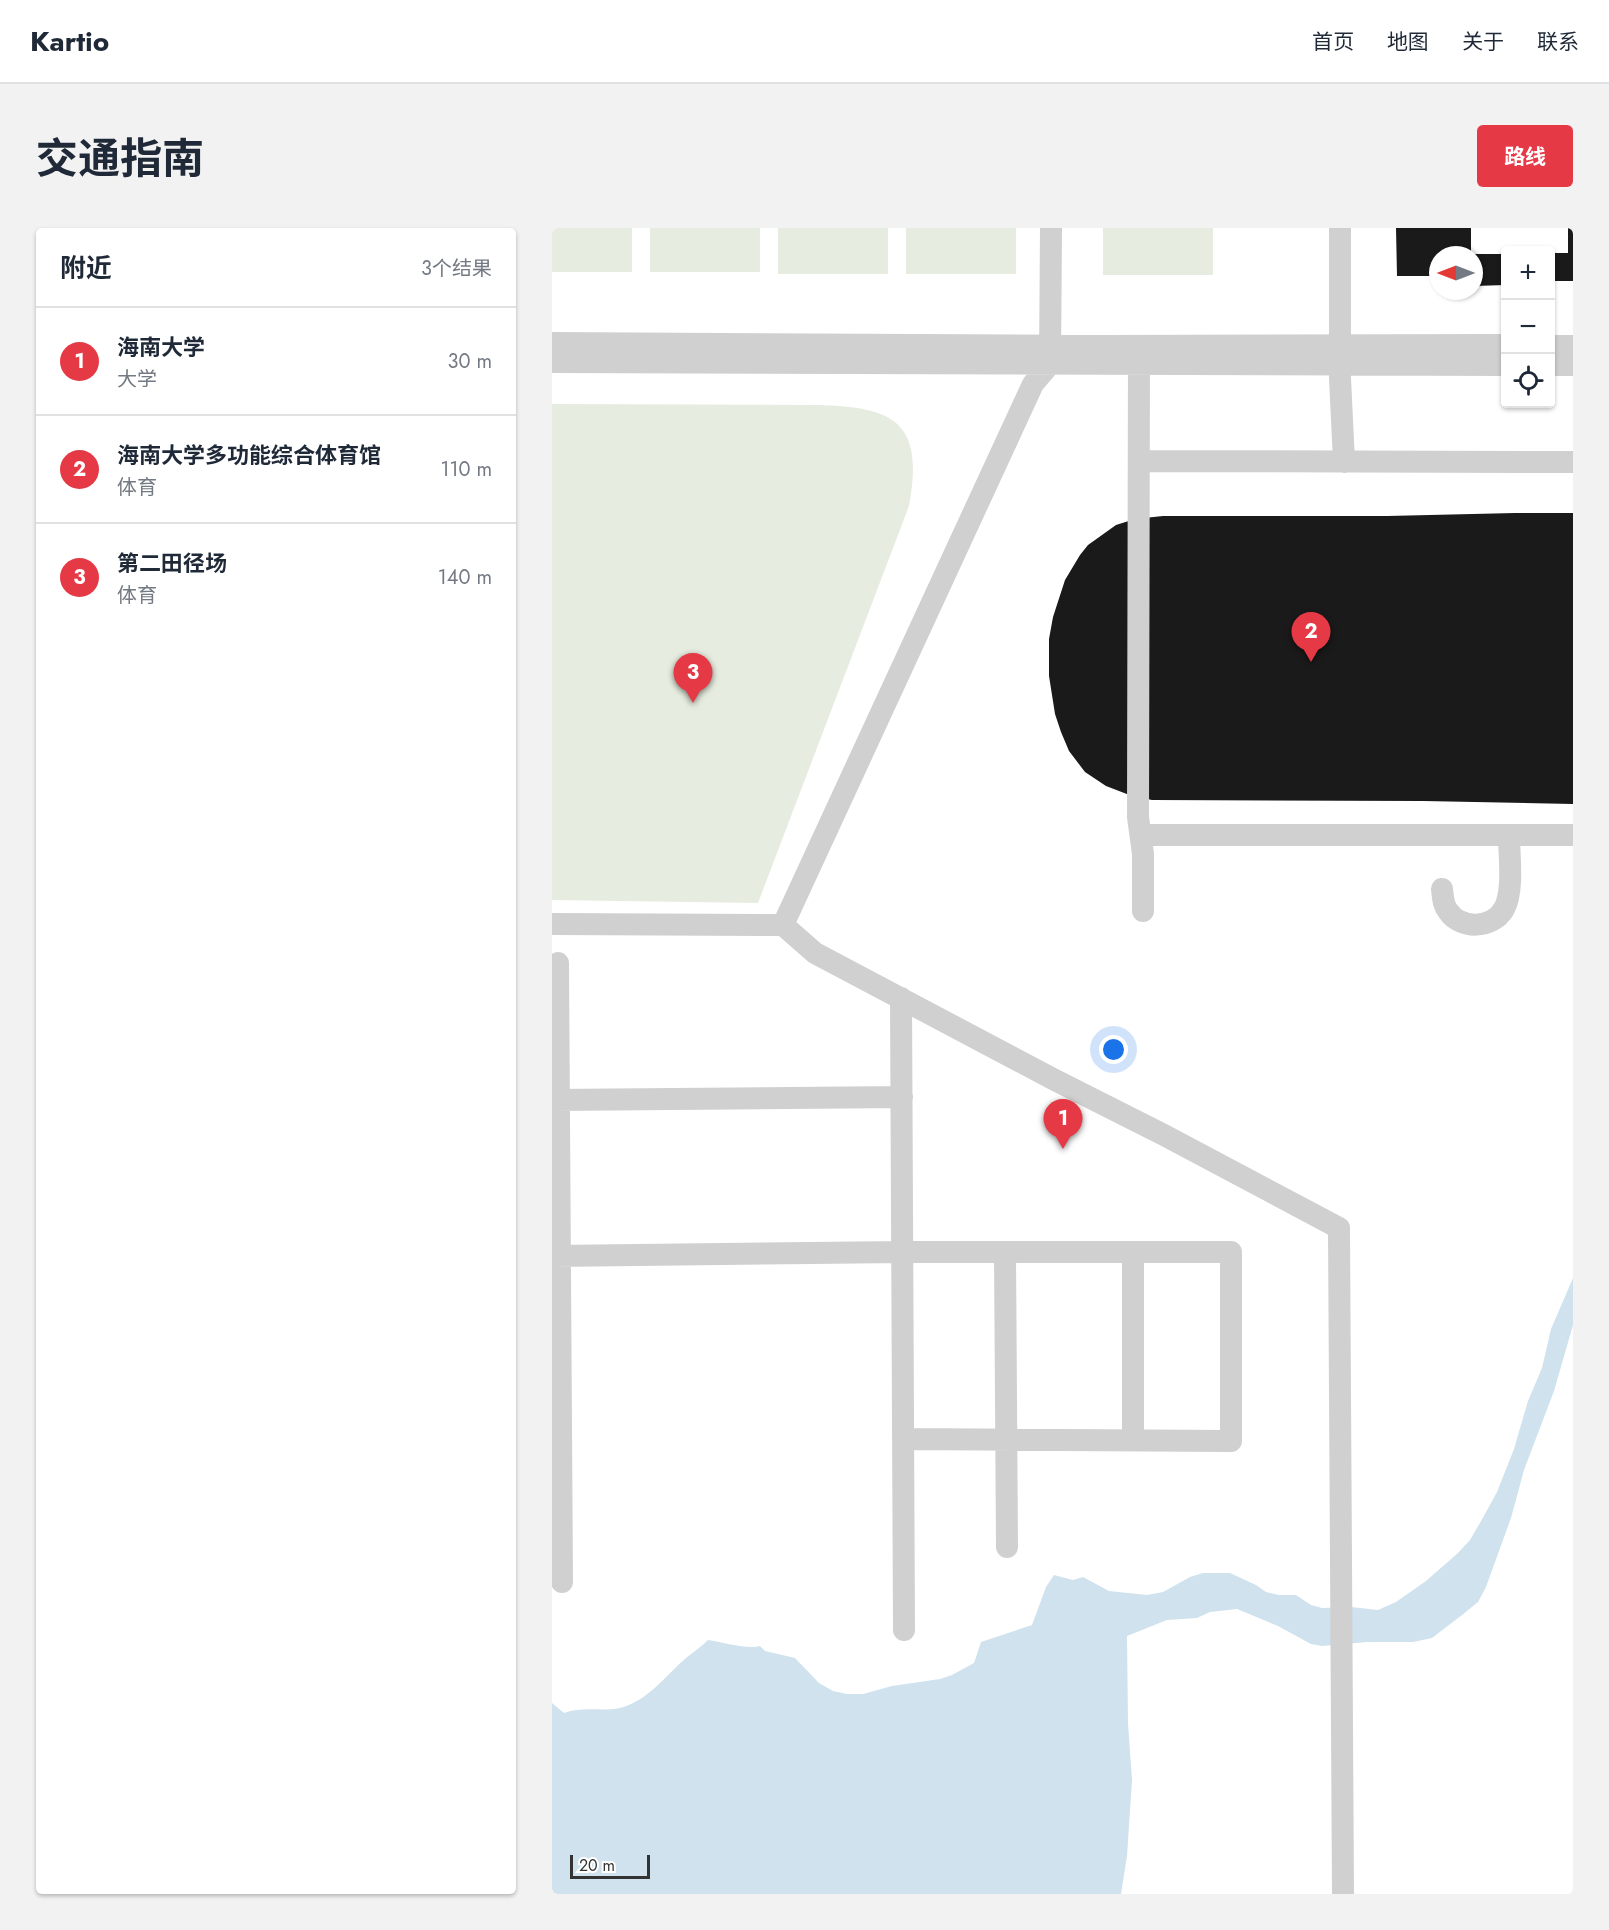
<!DOCTYPE html>
<html lang="zh">
<head>
<meta charset="utf-8">
<style>
	body { margin:0; font-family:Jost,"Noto Sans SC",sans-serif; background:#f2f2f3; color:#1f2937 }
	.controls { position:absolute; right:18px; top:18px; display:grid; overflow:hidden; border-radius:6px; box-shadow:0 2px 4px #0004 }
	.controls button { width:54px; height:54px; display:grid; place-items:center; padding:0; border:0; border-bottom:2px solid #e0e1e3; background:#fff; color:#1f2937; font:30px sans-serif }
	.compass { position:absolute; left:877px; top:18px; width:54px; height:54px; border-radius:50%; background:#fff; box-shadow:0 2px 4px #0004; rotate:270deg }
	.scale { position:absolute; left:18px; bottom:15px; width:80px; box-sizing:border-box; padding-left:6px; border:3px solid #333; border-top:0; font-size:16px; line-height:21px; white-space:nowrap; color:#333; -webkit-text-stroke:4px #fff; paint-order:stroke }
	.you { position:absolute; left:562px; top:822px; width:21px; height:21px; margin:-15px; border:4px solid #fff; border-radius:50%; background:#1a73e8; box-shadow:0 0 0 9px #1a73e833 }
	.badge { display:grid; place-items:center; width:39px; height:39px; border-radius:50%; background:#e63946; color:#fff; font-size:20px; font-weight:700 }
	.pin { position:absolute; translate:-50% -50px; filter:drop-shadow(0 2px 3px #0008) }
	.pin::after { content:''; position:absolute; top:32px; width:21px; height:18px; background:inherit; clip-path:polygon(0 0,100% 0,50% 100%) }
	.list { margin:0; padding:0; list-style:none }
	h2 { display:flex; justify-content:space-between; align-items:center; height:78px; margin:0; padding:0 24px; font-size:26px }
	h2 small { font-size:20px; font-weight:400; color:#747a83 }
	.list li { display:grid; grid-template-columns:39px 1fr auto; gap:18px; align-items:center; box-sizing:border-box; height:108px; padding:0 24px; border-top:2px solid #e0e1e3 }
	.list b { display:block; font-size:22px; white-space:nowrap }
	.list p { margin:0; font-size:20px; white-space:nowrap; color:#747a83 }
	.list em { font-size:20px; font-style:normal; color:#747a83 }
	.icon { flex:none; width:33px; height:33px; fill:none; stroke:currentColor; stroke-width:2; stroke-linecap:round; stroke-linejoin:round }
	.map { position:relative; flex:none; width:1021px; height:1666px; overflow:hidden; border-radius:6px }
	header { display:flex; align-items:center; gap:36px; box-sizing:border-box; height:84px; padding:0 30px; background:#fff; border-bottom:2px solid #e0e1e3 }
	header strong { font-size:28px }
	nav { display:flex; gap:33px; margin-inline-start:auto; font-size:21px }
	.intro { display:flex; align-items:center; justify-content:space-between; box-sizing:border-box; height:144px; padding:0 36px }
	h1 { margin:0; font-size:42px }
	.button { padding:15px 27px; border-radius:6px; background:#e63946; color:#fff; font-size:21px; font-weight:700 }
	main { display:flex; gap:36px; padding:0 36px }
	aside { flex:1; background:#fff; border-radius:6px; box-shadow:0 2px 4px #0004 }
	.map>svg:first-child { display:block }
	.green { fill:#e6ecdf }
	.water { fill:#cfe2ee }
	.building { fill:#1a1a1a }
	.lines { fill:none; stroke-linecap:round; stroke-linejoin:round }
	.street { stroke:#d0d0d0; stroke-width:22 }
</style>
</head>
<body>
<header>
<strong>Kartio</strong>
<nav><a>首页</a><a>地图</a><a>关于</a><a>联系</a></nav>
</header>
<div class="intro"><h1>交通指南</h1><a class="button">路线</a></div>
<main>
<aside>
<h2>附近<small>3个结果</small></h2>
<ul class="list">
<li><span class="badge">1</span><div><b>海南大学</b><p>大学</p></div><em>30 m</em></li>
<li><span class="badge">2</span><div><b>海南大学多功能综合体育馆</b><p>体育</p></div><em>110 m</em></li>
<li><span class="badge">3</span><div><b>第二田径场</b><p>体育</p></div><em>140 m</em></li>
</ul>
</aside>
<div class="map">
<svg width="1021" height="1666" viewBox="0 0 1021 1666">
	<rect width="100%" height="100%" fill="#fff"/>
	<path class="green" d="M0 0H80V44H0Z
		M98 0H208V44H98Z
		M226 0H336V46H226Z
		M354 0H464V46H354Z
		M551 0H661V47H551Z
		M0 176 267 177C345 179 372 196 357 278L206 675 0 672Z"/>
	<path class="water" d="M1021 1050V1097L1002 1163 972 1242 959 1290 934 1359 926 1374 910 1387 880 1410 861 1414H815L770 1418 759 1416 726 1398 685 1381 658 1384 645 1390 615 1392 575 1408 576 1495 580 1552 575 1628 569 1666H0V1475L12 1485C31 1478 49 1484 68 1480 96 1473 113 1448 134 1430 141 1424 149 1419 156 1412 170 1414 197 1422 208 1418L213 1423 243 1430 267 1455 281 1463 295 1466H311L340 1458 388 1451 400 1447 422 1435 429 1414 480 1397 494 1359 502 1347 521 1352 531 1349 557 1363 595 1367 611 1364 638 1349 651 1345H678L704 1357 714 1364 727 1367H744L759 1377 770 1380 799 1379 826 1382 844 1374 874 1353 906 1325 918 1312 928 1295 945 1264 962 1221 976 1173 990 1140 999 1101Z"/>
	<path class="building" d="M844 0H919V27H886V54H883V48H845Z
		M1016 0H1021V53H999V25H1016Z
		M922 26H954V57L922 58Z
		M963 285H1021V576L871 573 600 572 580 568 554 558 533 544 517 523 509 504 503 486 497 448V411L501 389 513 352 528 327 536 317 564 297 583 291 611 288H835Z"/>
	<g class="lines">
		<path class="street" d="M788 0V150L792 234
			M0 115 550 118 954 117
			M999 118H1021
			M587 121 586 589 591 626V683
			M0 134 954 137
			M999 137H1021
			M588 233 1021 234
			M589 607H1021
			M890 661C891 669 891 677 896 683 909 702 940 701 952 681 962 663 957 627 957 607
			M0 696 231 697 263 725 501 851 612 907 787 1000 791 1666
			M231 697 481 156 498 136 499 0
			M6 735 10 1354
			M349 770 352 1402
			M0 872 350 869
			M453 1024 455 1319
			M581 1024V1212
			M0 1028 351 1024H679V1213L351 1211"/>
	</g>
</svg>
<div class="controls">
<button>+</button>
<button>−</button>
<button><svg class="icon" aria-label="locate" viewBox="0 0 24 24"><circle cx="12" cy="12" r="6"/><path d="M12 2v4M12 18v4M2 12h4M18 12h4"/></svg></button>
</div>
<svg class="compass" viewBox="-18 -18 36 36"><path d="M0-13l5 13h-10z" fill="#e53935"/><path d="M0 13l5-13h-10z" fill="#747a83"/></svg>
<div class="scale">20 m</div>
<div class="you"></div>
<div class="pin badge" style="left:511px;top:921px">1</div>
<div class="pin badge" style="left:759px;top:434px">2</div>
<div class="pin badge" style="left:141px;top:475px">3</div>
</div>
</main>
</body>
</html>
